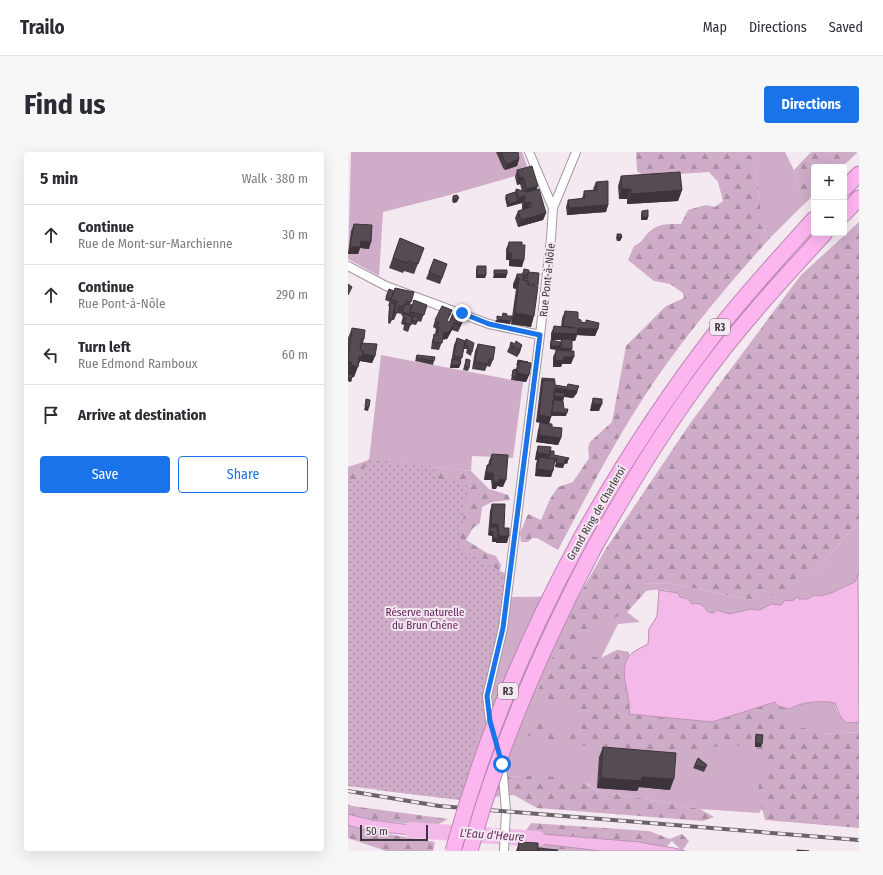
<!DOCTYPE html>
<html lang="en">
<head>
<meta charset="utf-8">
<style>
	body { margin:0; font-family:"Fira Sans Condensed",sans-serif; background:#f7f7f7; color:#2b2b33 }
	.controls { position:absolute; right:12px; top:12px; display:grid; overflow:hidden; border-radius:4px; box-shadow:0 4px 16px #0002 }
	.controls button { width:36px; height:36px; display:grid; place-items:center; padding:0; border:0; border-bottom:1px solid #e1e1e2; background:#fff; color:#2b2b33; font:20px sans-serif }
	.scale { position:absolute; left:12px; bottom:10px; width:68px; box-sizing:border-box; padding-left:4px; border:2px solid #3c373b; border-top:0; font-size:11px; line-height:14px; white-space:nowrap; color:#3c373b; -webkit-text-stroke:3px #f4e8f1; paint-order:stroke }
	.stop { position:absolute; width:12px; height:12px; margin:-9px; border:3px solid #1a73e8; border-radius:50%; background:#fff }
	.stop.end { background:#1a73e8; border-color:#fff; box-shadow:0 1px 4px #0008 }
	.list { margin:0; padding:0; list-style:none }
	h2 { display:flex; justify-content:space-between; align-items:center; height:52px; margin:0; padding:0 16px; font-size:17px }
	h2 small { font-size:13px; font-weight:400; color:#7c7c81 }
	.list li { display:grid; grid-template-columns:26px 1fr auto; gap:12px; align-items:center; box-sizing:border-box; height:60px; padding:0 16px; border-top:1px solid #e1e1e2 }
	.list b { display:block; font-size:15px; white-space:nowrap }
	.list p { margin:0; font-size:13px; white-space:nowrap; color:#7c7c81 }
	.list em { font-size:13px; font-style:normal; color:#7c7c81 }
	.actions { display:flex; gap:8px; padding:12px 16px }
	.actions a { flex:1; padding:9px 0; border:1px solid #1a73e8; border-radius:4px; text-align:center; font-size:14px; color:#1a73e8 }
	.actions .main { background:#1a73e8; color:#fff }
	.icon { flex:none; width:22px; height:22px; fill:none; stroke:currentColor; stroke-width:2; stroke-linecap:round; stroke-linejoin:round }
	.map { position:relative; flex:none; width:511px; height:699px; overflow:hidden; border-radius:4px }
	header { display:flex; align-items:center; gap:24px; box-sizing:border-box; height:56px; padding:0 20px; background:#fff; border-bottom:1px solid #e1e1e2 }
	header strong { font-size:19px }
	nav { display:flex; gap:22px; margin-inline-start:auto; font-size:14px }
	.intro { display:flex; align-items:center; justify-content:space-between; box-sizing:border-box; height:96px; padding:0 24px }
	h1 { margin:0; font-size:28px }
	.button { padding:10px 18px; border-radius:4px; background:#1a73e8; color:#fff; font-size:14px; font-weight:700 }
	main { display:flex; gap:24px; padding:0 24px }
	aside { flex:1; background:#fff; border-radius:4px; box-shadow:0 4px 16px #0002 }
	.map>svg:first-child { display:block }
	.grass { fill:#cfadc8 }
	.forest { fill:url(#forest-firs) }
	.park { fill:url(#park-dots) }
	.water { fill:#f3b9e8; stroke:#bc92b4 }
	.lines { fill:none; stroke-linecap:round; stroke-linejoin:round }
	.river { stroke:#f3b9e8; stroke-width:16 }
	.street-casing { stroke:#a498a1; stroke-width:10 }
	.highway-casing { stroke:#b989b1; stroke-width:17 }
	.street { stroke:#fff; stroke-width:8 }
	.highway { stroke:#fdb5f0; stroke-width:15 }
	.rail-casing { stroke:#6a6369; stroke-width:4 }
	.rail { stroke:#f4e8f1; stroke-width:2.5; stroke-dasharray:8; stroke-linecap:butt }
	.highway-bridge-casing { stroke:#b989b1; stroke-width:17; stroke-linecap:butt }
	.highway-bridge { stroke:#fdb5f0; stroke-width:15 }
	.wall { fill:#494047 }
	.shaded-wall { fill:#3c343a }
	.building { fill:#554b53; stroke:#3c343a }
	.route { stroke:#1a73e8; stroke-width:5 }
	.labels { text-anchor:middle; stroke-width:4; stroke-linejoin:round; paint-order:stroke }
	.shield { fill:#f4e8f1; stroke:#736c72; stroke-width:1 }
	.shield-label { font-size:10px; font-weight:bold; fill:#3c373b }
	.street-label { font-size:11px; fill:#3c373b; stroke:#f4e8f1 }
	.park-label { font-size:11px; fill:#62215a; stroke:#f4e8f1 }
	.water-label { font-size:12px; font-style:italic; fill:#6d2c64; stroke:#f4e8f1 }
</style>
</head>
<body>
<header>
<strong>Trailo</strong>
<nav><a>Map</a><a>Directions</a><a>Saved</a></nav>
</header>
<div class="intro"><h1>Find us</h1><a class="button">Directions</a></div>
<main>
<aside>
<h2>5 min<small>Walk · 380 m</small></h2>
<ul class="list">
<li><svg class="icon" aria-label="ahead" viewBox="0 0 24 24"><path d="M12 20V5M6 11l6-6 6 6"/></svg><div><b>Continue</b><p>Rue de Mont-sur-Marchienne</p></div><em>30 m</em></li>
<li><svg class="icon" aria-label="ahead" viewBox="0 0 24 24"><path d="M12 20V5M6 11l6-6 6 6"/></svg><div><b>Continue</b><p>Rue Pont-à-Nôle</p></div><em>290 m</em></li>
<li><svg class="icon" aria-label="left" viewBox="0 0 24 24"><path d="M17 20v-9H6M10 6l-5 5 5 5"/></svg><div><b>Turn left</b><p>Rue Edmond Ramboux</p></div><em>60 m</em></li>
<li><svg class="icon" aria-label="arrive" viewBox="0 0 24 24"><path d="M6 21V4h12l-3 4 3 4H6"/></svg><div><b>Arrive at destination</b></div></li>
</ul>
<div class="actions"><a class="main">Save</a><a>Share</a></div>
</aside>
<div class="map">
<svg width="511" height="699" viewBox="0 0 511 699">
	<defs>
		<pattern id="forest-firs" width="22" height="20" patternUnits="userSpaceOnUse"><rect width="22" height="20" fill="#cfadc8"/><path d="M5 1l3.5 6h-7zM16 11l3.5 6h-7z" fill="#a98ea4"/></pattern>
		<pattern id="park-dots" width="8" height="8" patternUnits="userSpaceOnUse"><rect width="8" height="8" fill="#cfadc8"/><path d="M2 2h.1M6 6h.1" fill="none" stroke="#a98ea4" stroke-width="1.8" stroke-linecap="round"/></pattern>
	</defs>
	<rect width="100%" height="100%" fill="#f4e8f1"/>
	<path class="grass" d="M3 0H174L181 20 98 44 35 60 31 124 0 107Z
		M394 0H437L446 18 455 53 422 86 412 72V46L404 5Z
		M33 203 175 230 165 306 124 304 123 319 21 308Z
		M0 346 154 445 267 444 293 432 321 431 404 448 468 419 511 369V423L507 430 483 441 473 444 466 443 460 447H451L433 453 423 452 412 458 402 457 382 462 368 458 366 461C353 458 343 450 332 445 328 443 325 439 321 439 313 437 306 438 298 439L279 460 292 470 270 472 253 506 269 498 281 500 276 516 441 557C453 550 473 548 487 551 487 559 494 566 499 571L511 570V580L473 582 411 661 352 657 247 638 241 632 210 625 175 624 114 626 0 634Z"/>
	<path class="forest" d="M288 0H394L404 4 412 46V72L422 86C377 136 333 188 296 245 264 294 237 347 210 398L189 386H184L180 390H173L172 381 180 362 193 368 202 347 210 335 225 330 241 306 240 296 242 290 264 270 278 194 318 154 336 146 335 141 322 132 306 129 280 108 286 94C297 89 294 86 302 79 311 71 322 72 333 72L340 58 358 53 367 55 375 49 370 30 361 20 297 24 289 19Z
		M463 0H510L494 15H466V43L455 53 446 18Z
		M511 70V369L468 419 443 437 404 448 321 431 293 432 298 439 279 460 251 473 228 501 253 506 269 498 281 500C282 507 276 512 276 518 276 533 283 548 281 562L364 570 427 550 430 554 441 557V571L474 582 511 580V676L417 668 410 642 412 622 422 609 381 589 353 601 206 592 174 582 179 568 221 579 234 578 225 554 188 544 231 444 257 398 343 270 453 123Z
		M21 308 123 319 141 337 160 343 162 348 144 350 134 355 132 371 125 376 118 388 139 401 148 404 153 413 149 434 0 346V315Z
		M175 624C195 624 234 623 247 638L352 657 366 665 355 669 189 656 166 643 112 648 28 638 114 626Z
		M0 652 4 654 100 667 87 674 24 668 0 662Z
		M183 671 301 679 322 687 334 682 341 689 334 699 324 689 319 694H305L292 690 276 699H193L190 696 171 689Z
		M0 673 21 679 87 690 85 699H38L0 686Z"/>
	<path class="park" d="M20 307 86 315 88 326 121 332 110 396 162 424 139 544 112 648 0 634V327L11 329Z"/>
	<path class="water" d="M510 422 511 570 499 571 493 566 487 551C473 548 453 550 441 557L430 554 427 550 364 570 281 562C284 545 269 520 281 504 285 499 295 495 300 492L301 477 309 464 311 438 330 441 332 445 340 447 344 452C352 450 355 453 360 460L366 461 368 458 382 462 402 457 412 458 423 452 433 453 437 448 444 449 449 445 451 447H460L466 443 473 444 483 441 507 430Z
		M0 662 24 668 86 676V685L21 679 0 673Z
		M170 680 292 690C307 694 323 694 337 699H253L169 689Z"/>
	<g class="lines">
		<path class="river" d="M64 678 190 687"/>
		<defs>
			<path id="street" d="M205 56 228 0
				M0 114 38 134 141 172 192 183
				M156 699 158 659 154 612 142 569 139 544 155 476 192 183 203 86 205 56 181 0"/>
			<path id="highway" d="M496 37 511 22
				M496 62 511 46
				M233 386C273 314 318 245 369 179 399 140 433 104 466 67
				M247 394C278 339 311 285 348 234 386 180 432 130 477 81"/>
		</defs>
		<use href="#street" class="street-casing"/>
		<use href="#highway" class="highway-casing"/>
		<use href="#street" class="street"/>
		<use href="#highway" class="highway"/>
		<defs>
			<path id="rail" d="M0 639 91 654 511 688"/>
		</defs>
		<use href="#rail" class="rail-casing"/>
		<use href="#rail" class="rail"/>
		<defs>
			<path id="highway-bridge" d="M105 699C135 590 179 485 233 386
				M122 699C151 593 196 491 247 394"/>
		</defs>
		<use href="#highway-bridge" class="highway-bridge-casing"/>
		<use href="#highway-bridge" class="highway-bridge"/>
	</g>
	<path class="wall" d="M148 0H170L171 7 169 14 157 18 155 16Z
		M169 18 188 38 198 61 195 68 170 75 167 66 170 59 174 58V51L159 55 157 46 158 43 167 40 168 37 174 39 172 32 169 33 167 25Z
		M273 24 334 38 330 49 279 52V47H271L270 34Z
		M248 30 260 53 258 60 219 63 218 55 220 48 234 47 236 39 246 38 245 37Z
		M105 44 109 50 105 51 104 48Z
		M294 59 300 65 299 68H293V62Z
		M6 72 21 97 12 96 10 102H0L3 79Z
		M269 82 274 85 272 89H269L268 86Z
		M52 86 76 96 66 122 56 119 55 121 41 116Z
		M161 90 174 115 161 114V108H158V97Z
		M86 107 99 112 92 132 78 127Z
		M129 114 138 123 137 126H128V118Z
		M176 117 181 118 183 175 163 172 168 137 165 136V132L169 122H174Z
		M41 137 46 139 66 140 62 153H79L73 170 70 169 68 173 63 172 60 180 55 178 56 173 53 172 55 164 53 163 54 161 53 162 49 161 46 168H44L42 172 40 171 41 154H40L44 143 42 150 37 148Z
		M217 159 230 167 233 170H238V168L250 177 247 184 229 183 227 189H224L223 199V212H214L213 215H205V205L208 198H211L202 197V192L203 188 212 190 213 188H203V181L206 174 213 175 214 166Z
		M118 160 110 180 104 178 99 187H95L91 198 83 197 84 189 86 182 88 183V182L87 181 88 177 85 175 87 168 101 170Z
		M4 176 16 187 15 191 27 204 24 211 12 209 6 225H4L3 230 0 229V186Z
		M109 186 117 189 124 200 123 204 118 201 119 197H116L111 216H102L106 193Z
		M130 192 145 208 142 215 139 214 137 219 124 217 127 199Z
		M162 193H174L172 200 169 205 159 200Z
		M69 203 86 209 85 213 67 209Z
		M118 207 121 216 120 219 115 218Z
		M170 208 181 223 178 230 163 228 164 222 165 218 168 217Z
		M194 226 207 233 219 235 220 232 229 241 225 246 216 245 215 249 205 248 218 264H203L201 272 188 270 193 229Z
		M245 246 251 259H242L243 253Z
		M192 271 204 275 213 286 210 293 188 290 190 278Z
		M190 294 202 299 206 303 220 308 219 312 217 311 215 316 207 315 208 310H206L203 325 187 324 188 312 189 308H187L188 301Z
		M144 302 155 335 149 334 148 337H144L143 328H136L137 320 139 313H140L141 309Z
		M144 352 156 376 159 391H148V390H144V384L140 383 142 359Z
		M408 582 413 595H407V586Z
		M255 595 322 638 291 635 289 639 249 636 251 605Z
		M350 606 359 613 356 620 345 616Z
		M171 690 190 696 209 699H168Z"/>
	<path class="shaded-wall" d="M171 7 169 14 157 18 159 12Z
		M175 25 172 32 169 33 171 26Z
		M190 34 187 41 176 44 179 37Z
		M274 37H283L279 47H271Z
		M334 38 330 49 279 52 283 42Z
		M177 44 174 51 159 55 161 52 170 49 171 46Z
		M111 46 109 50 105 51 106 48Z
		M182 50 179 57 174 58 177 51Z
		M260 53 258 60 219 63 221 56Z
		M198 61 195 68 170 75 173 68Z
		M294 65H300L299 68H293Z
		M274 85 272 89H269L270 86Z
		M13 89 23 90 21 97 12 96 10 102H0L2 95Z
		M160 101H164L161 108H158Z
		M163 107 176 108 174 115 161 114Z
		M146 122H159L158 126H145Z
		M129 123H138L137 126H128Z
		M169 126H171L168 137 165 136Z
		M118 160 116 167 110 180 112 173Z
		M167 161 186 164 183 175 163 172Z
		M149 167 163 169 162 172 147 170Z
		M106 171 104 178 99 187 93 188 96 181Z
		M230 176 250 177 247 184 229 183 227 189 214 188V187L213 188H203L205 181Z
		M174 193 172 200 169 205 171 198Z
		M203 194H212L211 198 202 197Z
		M213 196 224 197 221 204 210 203Z
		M11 202 27 204 24 211 12 209 6 225 0 224V221L3 213Z
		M216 205H226L223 212H214L213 215H205L207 208Z
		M0 209 3 210 0 218Z
		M103 213H112L111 216H102Z
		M169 221 181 223 178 230 166 228Z
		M0 226H4L3 230 0 229Z
		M231 234 229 241 225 246 205 243 207 236Z
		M205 244 216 245 215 249 204 248Z
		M245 252H254L251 259H242Z
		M17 255H21L20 259 16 258Z
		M203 260 219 261 218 264 202 263Z
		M191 263 203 265 201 272 188 270Z
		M191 283 213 286 210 293 188 290Z
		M189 301 202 303 199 309 191 305 189 308H187Z
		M217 308H220L219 312 216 311Z
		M208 311 216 312 215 316 207 315Z
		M189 317 205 319 203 325 187 324Z
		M139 321H145L143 328H136Z
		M151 327 158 328 155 335 149 334 148 337H144L146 330Z
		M143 372H150L147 379 142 375 141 379Z
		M142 380H145L144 384 140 383Z
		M151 384H161L159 391H148Z
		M150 386 148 390H144L146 387Z
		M408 591 414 592 413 595H407Z
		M294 625 326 627 322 638 291 635 289 639 249 636 253 626Z"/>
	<path class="building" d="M153 0H170L171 7 159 12 157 10Z
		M184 14 190 34 179 37 175 25 171 26 169 18Z
		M332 20 334 38 283 42V37H274L273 24Z
		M260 29V53L221 56 220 48 237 46 236 39 249 38 248 30Z
		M168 37 179 40 191 37 198 61 173 68 170 59 183 55 182 50 177 51V44L171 46Z
		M167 40 170 49 161 52 158 43Z
		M109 43 111 46 106 48 105 44Z
		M300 58V65H294V59Z
		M6 72 24 73 23 90 13 89 12 95H2Z
		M269 82H273L274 85 270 86Z
		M52 86 76 96 70 112 60 109 59 111 45 106Z
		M161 90H174V93H177L176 108 163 107 164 101H160Z
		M86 107 99 112 94 126 81 120Z
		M129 114H138V123H129Z
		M176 117 181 118 180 123H176L175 128 180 129V133L190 134 186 164 167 161 171 126H169V122H175Z
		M146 118H159V122H146Z
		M180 120 191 121 190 133 180 132V129L175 128 176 126 179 127Z
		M0 132 4 135 0 143Z
		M47 136 66 140 63 150 58 149 56 155 51 154 49 161H46L49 149 43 147Z
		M41 137 46 139 43 147 38 145Z
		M66 148 79 153 76 163 62 160Z
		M42 150 47 152 44 168 41 167Z
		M57 152 64 153 61 163 71 166 69 170 64 168V164L59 162V161L54 160Z
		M94 154 104 158 99 169 101 170 108 156 118 160 112 173 106 171 101 180 96 181 94 191 85 190 86 182 89 183 91 175 89 174 91 170 87 168Z
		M217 159 230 160V167L233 168V170L238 171V168L251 171 250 177 230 176 229 182 205 181 206 174 227 176 215 174Z
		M155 161 159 162V164H164L163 169 149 167V164L154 165Z
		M56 162 64 164 63 173 57 171 58 166 55 165Z
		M4 176 17 178 16 187 14 186 12 198 15 199 14 205H11L10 215 3 213V210L0 209Z
		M109 186 117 189 114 206 106 204Z
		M118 187 126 191 124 200 120 198V194L117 193Z
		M214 187H224V197L213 196Z
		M203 188 212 190V194H203Z
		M168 189 174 193 171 198 162 193 163 190 167 192Z
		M13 191 29 192 27 204 14 202 15 199 12 198Z
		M130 192 147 195 145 208 141 207 140 212 127 210Z
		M208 198 226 199V205H216L215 209 207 208Z
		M69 203 87 205 86 209 68 206Z
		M104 207 113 209 112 213H103Z
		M118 207 122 208 121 216 117 215Z
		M170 208 180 210 171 209 169 213Z
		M171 209 183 211 181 223 169 221Z
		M168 217V225L164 224 165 218Z
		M0 222 5 223 4 226H0Z
		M194 226 207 227 206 229 195 228 194 231Z
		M195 228 207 229V233L219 235 220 232 231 234 228 239 207 236 203 265 191 263Z
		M206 240 217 241 216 245 206 244Z
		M245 246 254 247V252H245Z
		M18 247 22 248 21 255H17Z
		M205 248 215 249 216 257H220L219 261 204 260Z
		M192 271 204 272V275L214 276 213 286 191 283Z
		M190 294 203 295 202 303 189 301Z
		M202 299H206V303L221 306 220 308H217L216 312 208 311 209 307 200 306Z
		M144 302 160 303 158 328 151 327V330H146L145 321H139V313H142Z
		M191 305 207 307 205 319 189 317Z
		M144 352H157L156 376H161V384H151L150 372H143Z
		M142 375H149L150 386 146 387 145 380H142Z
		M408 582 415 583 414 592 408 591Z
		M255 595 328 601 326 627 294 625 293 629 253 626Z
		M350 606 359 613 357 616 347 613Z
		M171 690 190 691V699H170Z
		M190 696 210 698 209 699H190Z
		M449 698 461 699H449Z"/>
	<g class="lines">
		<path class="route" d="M114 161 141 172 192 183 155 476 139 544 142 569 154 612"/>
	</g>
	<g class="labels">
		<g class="shield">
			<rect x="362" y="167" width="20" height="16" rx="3"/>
			<rect x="150" y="531" width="20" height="16" rx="3"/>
		</g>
		<g class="shield-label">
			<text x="372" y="179">R3</text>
			<text x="160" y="543">R3</text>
		</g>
		<g class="street-label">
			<text transform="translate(199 128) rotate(-84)" y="4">Rue Pont-à-Nôle</text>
			<text transform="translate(248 361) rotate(-60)" y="4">Grand Ring de Charleroi</text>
		</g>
		<g class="park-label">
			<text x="77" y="464">Réserve naturelle<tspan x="77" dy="13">du Brun Chêne</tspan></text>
		</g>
		<g class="water-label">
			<text transform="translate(144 683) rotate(4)" y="4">L'Eau d'Heure</text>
		</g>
	</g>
</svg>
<div class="controls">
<button>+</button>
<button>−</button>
</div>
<div class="scale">50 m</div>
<div class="stop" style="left:154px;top:612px"></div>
<div class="stop end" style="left:114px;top:161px"></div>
</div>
</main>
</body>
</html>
